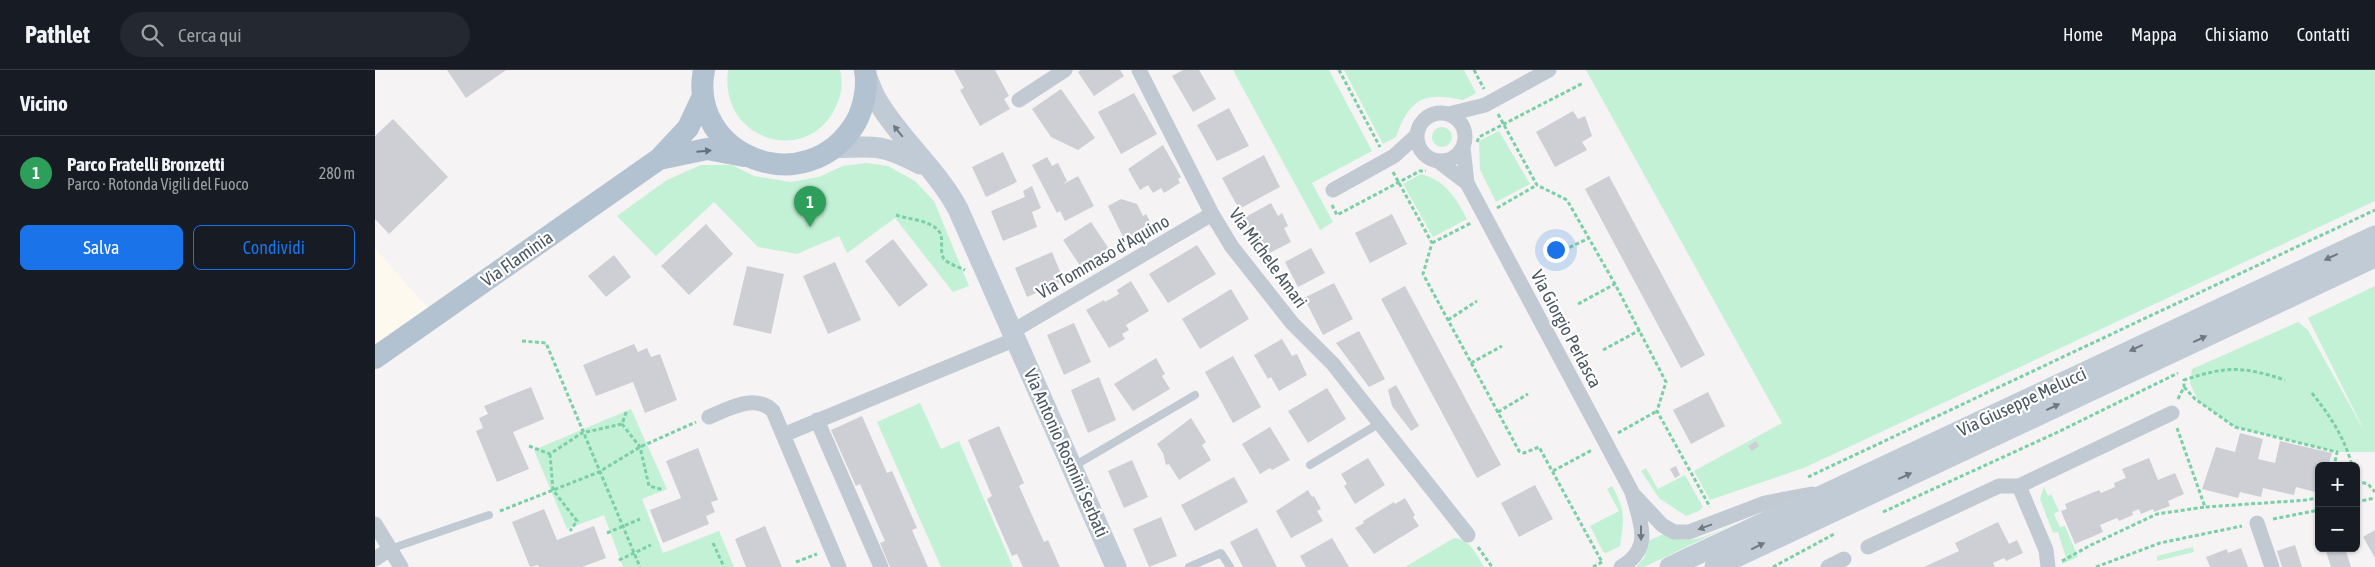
<!DOCTYPE html>
<html lang="it">
<head>
<meta charset="utf-8">
<style>
	body { margin:0; font-family:"Asap Condensed",sans-serif; background:#242831; color:#f1f3f6 }
	.controls { position:absolute; right:15px; bottom:15px; display:grid; overflow:hidden; border-radius:8px; box-shadow:0 1px 4px #0004 }
	.controls button { width:45px; height:45px; display:grid; place-items:center; padding:0; border:0; border-bottom:1px solid #363941; background:#171b24; color:#f1f3f6; font:25px sans-serif }
	.you { position:absolute; left:1180px; top:179px; width:18px; height:18px; margin:-12px; border:4px solid #fff; border-radius:50%; background:#1a73e8; box-shadow:0 0 0 8px #1a73e833 }
	.badge { display:grid; place-items:center; width:32px; height:32px; border-radius:50%; background:#1a73e8; color:#fff; font-size:16px; font-weight:700 }
	.pin { position:absolute; translate:-50% -41px; filter:drop-shadow(0 1px 2px #0008) }
	.pin::after { content:''; position:absolute; top:26px; width:18px; height:15px; background:inherit; clip-path:polygon(0 0,100% 0,50% 100%) }
	.list { margin:0; padding:0; list-style:none }
	h2 { display:flex; justify-content:space-between; align-items:center; height:65px; margin:0; padding:0 20px; font-size:21px }
	h2 small { font-size:16px; font-weight:400; color:#9ea1a6 }
	.list li { display:grid; grid-template-columns:32px 1fr auto; gap:15px; align-items:center; box-sizing:border-box; height:75px; padding:0 20px; border-top:1px solid #363941 }
	.list b { display:block; font-size:19px; white-space:nowrap }
	.list p { margin:0; font-size:16px; white-space:nowrap; color:#9ea1a6 }
	.list em { font-size:16px; font-style:normal; color:#9ea1a6 }
	.actions { display:flex; gap:10px; padding:15px 20px }
	.actions a { flex:1; padding:11px 0; border:1px solid #1a73e8; border-radius:8px; text-align:center; font-size:18px; color:#1a73e8 }
	.actions .main { background:#1a73e8; color:#fff }
	.icon { flex:none; width:28px; height:28px; fill:none; stroke:currentColor; stroke-width:2; stroke-linecap:round; stroke-linejoin:round }
	.map { position:relative; flex:none; width:2000px; height:497px; overflow:hidden }
	header { display:flex; align-items:center; gap:30px; box-sizing:border-box; height:70px; padding:0 25px; background:#171b24; border-bottom:1px solid #363941 }
	header strong { font-size:24px }
	nav { display:flex; gap:28px; margin-inline-start:auto; font-size:18px }
	.search { width:350px; height:45px; background:#242831; display:flex; align-items:center; gap:12px; box-sizing:border-box; padding:0 18px; border-radius:28px; color:#9ea1a6; font-size:19px }
	main { display:flex }
	aside { flex:1; background:#171b24 }
	.map>svg:first-child { display:block }
	.commercial { fill:#fdf9ef }
	.green { fill:#c3f1d5 }
	.building { fill:#cdcfd5 }
	.lines { fill:none; stroke-linecap:round; stroke-linejoin:round }
	.path { stroke:#7ad0a6; stroke-width:3; stroke-dasharray:4 2.5; stroke-linecap:butt }
	.lane { stroke:#c1cad2; stroke-width:8 }
	.street { stroke:#c1cad2; stroke-width:15 }
	.secondary { stroke:#c1cbd6; stroke-width:21 }
	.primary { stroke:#b3c2d1; stroke-width:22 }
	.oneway { fill:#6e7984 }
	.oneway2 { fill:#64717d }
	.oneway3 { fill:#6e7983 }
	.labels { text-anchor:middle; stroke-width:4.5; stroke-linejoin:round; paint-order:stroke }
	.street-label { font-size:18px; fill:#4a5661; stroke:#fff }
</style>
</head>
<body>
<header>
<strong>Pathlet</strong>
<div class="search"><svg class="icon" aria-label="search" viewBox="0 0 24 24"><circle cx="10" cy="10" r="6"/><path d="M15 15l6 6"/></svg>Cerca qui</div>
<nav><a>Home</a><a>Mappa</a><a>Chi siamo</a><a>Contatti</a></nav>
</header>
<main>
<aside>
<h2>Vicino<small></small></h2>
<ul class="list">
<li><span class="badge" style="background:#2e9e5b">1</span><div><b>Parco Fratelli Bronzetti</b><p>Parco · Rotonda Vigili del Fuoco</p></div><em>280 m</em></li>
</ul>
<div class="actions"><a class="main">Salva</a><a>Condividi</a></div>
</aside>
<div class="map">
<svg width="2000" height="497" viewBox="0 0 2000 497">
	<rect width="100%" height="100%" fill="#f5f3f3"/>
	<path class="commercial" d="M0 178 53 238 0 273Z"/>
	<path class="green" d="M353 0H465C468 11 467 23 462 34 436 98 343 72 353 0Z
		M858 0H954L997 81 937 113 958 152 945 160Z
		M969 0H1089L1101 23 1088 30C1049 21 1034 29 1021 67L1008 74Z
		M1211 0H2000V131L1431 397 1335 430 1319 401 1407 353Z
		M1057 67a10 10 0 1 1 20 0a10 10 0 1 1-20 0Z
		M1124 61 1155 114 1121 132 1105 100 1104 71Z
		M491 93 513 96 540 111 559 131 594 216 578 222 520 148 472 183 464 166 422 184 383 177 339 132 281 186 242 146 292 110 326 95H357L379 106 415 112 444 107 468 96Z
		M1046 104C1071 111 1081 128 1092 149L1058 167 1028 114Z
		M2000 216V382H1962L1860 357 1823 331 1815 313 1817 299 1923 252 1933 260 1991 364 1933 248Z
		M545 333 566 379 584 371 638 497H566L502 352Z
		M256 339 292 419 267 429 288 483 344 461 359 497H248L229 445 192 459 159 380Z
		M1271 398 1283 419 1310 405 1328 437 1324 441 1311 446 1284 428 1266 401Z
		M1237 416C1251 441 1249 449 1245 476L1231 483 1228 482 1215 456 1244 441 1232 419Z
		M1669 417 1673 426 1676 424 1684 441 1679 444 1685 457 1690 456 1703 487 1687 494V491L1691 488 1683 462 1678 463 1665 429Z
		M1361 453 1269 497H1261L1269 488 1273 471 1289 464C1316 478 1335 464 1361 453Z
		M1079 468C1095 470 1101 483 1109 497H1030Z
		M1818 477 1819 482 1782 491V486Z"/>
	<path class="building" d="M72 0H131L91 28Z
		M579 0H620L634 26 629 29 635 39 605 56 585 20 589 18Z
		M706 0H745L749 6 719 26 703 2Z
		M808 0H824L841 29 818 42 797 6Z
		M686 19 720 68 703 80 676 67 657 39Z
		M759 23 782 64 746 84 723 42Z
		M854 38 874 76 842 91 822 55Z
		M1198 41 1203 49 1210 46 1217 66 1207 72 1212 80 1180 97 1161 62Z
		M18 49 73 107 14 164 0 149V66Z
		M788 75 806 107 803 109 805 113 789 123 786 118 778 123 773 115 765 120 753 99Z
		M628 82 642 112 611 127 597 97Z
		M889 85 905 117 864 139 847 108Z
		M672 87 677 96 683 93 692 111 687 115 703 106 719 136 690 151 685 141 682 143 657 95Z
		M1234 106 1330 285 1306 298 1210 119Z
		M657 116 666 138 657 142 662 157 628 171 616 141 650 127 648 121Z
		M746 129 762 134 768 146 771 144 779 159 751 173 733 136Z
		M896 133 903 146 907 143 913 156 909 158 916 172 887 187 867 149Z
		M1017 144 1032 174 995 193 980 163Z
		M716 152 736 182 708 200 688 170Z
		M331 154 358 184 314 225 286 196Z
		M518 169 553 215 524 237 490 191Z
		M822 175 841 204 793 233 774 204Z
		M936 178 950 203 923 217 910 192Z
		M677 182 689 211 652 227 640 198Z
		M239 185 256 207 231 227 213 206Z
		M460 192 486 250 453 264 428 206Z
		M372 196 409 204 396 264 358 255Z
		M756 211 774 241 751 255 754 260 747 264 750 269 734 278 711 240 729 230 730 232 744 224 742 220Z
		M959 213 978 249 948 265 929 228Z
		M1030 216 1126 395 1102 408 1006 229Z
		M856 219 874 249 825 279 807 249Z
		M699 253 716 292 689 305 672 265Z
		M984 261 1010 309 994 317 961 273Z
		M907 269 917 286 922 284 932 305 904 321 896 307 893 309 879 285Z
		M259 274 263 282 272 278 276 287 285 284 302 330 270 343 258 312 221 326 208 295Z
		M858 286 886 337 858 353 830 302Z
		M781 288 790 304 787 306 795 319 758 341 739 314Z
		M724 307 741 350 713 363 696 320Z
		M1021 315 1044 356 1036 361 1017 336 1013 320Z
		M156 317 169 349 138 362 154 399 122 412 101 361 108 358 104 348 113 344 109 336Z
		M952 318 971 349 933 373 913 341Z
		M1333 322 1350 356 1316 374 1298 340Z
		M487 346 512 403 517 401 542 458 537 460 553 497H515L505 473 510 471 485 414 481 416 456 360Z
		M816 348 831 372 827 375 836 390 804 410 794 394 791 395 788 383 782 374Z
		M624 356 649 413 644 416 669 472 673 470 685 497H648L642 484 637 486 612 429 617 426 593 370Z
		M895 357 915 390 897 400 895 398 885 404 867 374Z
		M1865 363 1888 369 1883 389 1900 393 1905 371 1957 383 1953 396H1944V423L1921 417 1919 425 1888 418 1886 427 1865 422 1863 428 1827 419 1841 377 1860 382Z
		M1381 371 1384 376 1377 381 1373 376Z
		M323 378 343 430 336 432 340 442 331 446 334 454 288 473 275 440 306 428 291 391Z
		M993 388 1010 415 980 434 969 416 972 414 966 404Z
		M1774 388 1783 410 1800 403 1809 424 1793 431 1795 436 1779 442 1778 439 1766 444 1764 439 1757 442 1758 445 1744 451 1742 448 1725 455 1728 462 1700 474 1686 441 1692 439 1690 434 1724 420 1726 423 1740 417 1739 413 1751 408 1747 399Z
		M757 390 773 427 749 438 733 401Z
		M1301 396 1305 405 1300 408 1295 399Z
		M859 407 873 432 820 461 806 435Z
		M1160 415 1178 449 1144 467 1126 433Z
		M933 420 937 427 939 426 946 439 942 441 948 451 916 468 901 441Z
		M1030 428 1040 445 1038 447 1044 456 999 484 980 458 989 453 988 451 1019 432 1020 434Z
		M169 439 182 470 219 456 231 488 207 497H164L163 495 155 497 137 452Z
		M786 447 802 486 774 497 758 459Z
		M1623 452 1634 474 1642 470 1648 483 1631 491 1629 488 1618 493 1620 497H1549L1584 481 1580 473Z
		M390 456 407 497H371L360 469Z
		M882 458 902 497H868L855 472Z
		M2000 460V488L1988 467Z
		M957 468 974 497H931L925 486Z
		M1920 475 1927 497H1907L1902 481Z
		M1866 478 1873 497H1835L1831 487 1852 479 1853 483Z
		M1950 478H1970L1976 497H1956Z"/>
	<g class="lines">
		<path class="path" d="M964 0 1005 77
			M1099 0 1109 19
			M1123 44 1162 115 1192 130 1240 214 1291 312 1282 341 1335 437
			M1102 72 1104 67 1208 13
			M1018 102 1057 173 1048 204 1144 381 1149 383 1164 377 1227 492
			M957 135 962 145 1045 101H1051
			M1122 138 1162 115
			M521 145C533 149 552 150 562 159 571 167 563 180 569 189 574 194 583 197 590 200
			M1057 173 1096 153
			M1177 186 1214 168
			M1203 234 1240 214
			M1073 250 1102 231
			M147 271 171 273 265 497
			M1228 280 1265 260
			M1096 293 1127 276
			M1809 317 1820 329 1860 357 1962 382 1959 396
			M1937 323C1955 346 1970 368 1977 396
			M1803 329 1809 317V310C1852 296 1867 296 1910 310
			M1123 342 1153 324
			M247 354 265 377 274 416 289 420
			M1802 358 1830 437 1933 430 1944 427
			M1243 363 1282 341
			M154 376 175 384 207 363 247 354 252 340
			M175 384 178 420 202 451 195 461
			M1178 401 1217 380
			M1433 407 2000 140
			M1981 411 1993 414 2000 422
			M1981 432 2000 428
			M125 441 224 402 265 377 321 352
			M1508 442 1683 362 1803 303
			M1898 449 1944 440
			M232 463 265 449
			M338 473 349 497
			M1103 477 1117 497
			M244 490 276 475
			M1687 491 1716 475 1782 444 1830 437
			M421 492 442 484
			M1218 497 1227 492
			M1398 497 1461 463
			M1721 497 1785 473 1867 456"/>
		<path class="lane" d="M935 395 1005 353
			M699 396 820 325
			M15 479 114 445
			M814 497 846 483 855 497"/>
		<path class="street" d="M764 0 837 144 857 177 917 253 958 294 1093 465
			M644 30 690 0
			M1042 67a24 24 0 1 1 48 0a24 24 0 1 1-48 0Z
			M1074 44 1110 35 1174 0
			M1088 77 1092 113 1257 422C1265 452 1279 478 1246 497
			M1063 91 1092 113
			M958 120 1019 86 1041 66
			M638 261 837 144
			M334 347C353 339 380 323 398 341L464 497
			M442 350 506 497
			M408 365 641 269
			M1644 416 1671 480 1673 497
			M1260 426 1287 455 1299 462H1314L1390 433 1437 424
			M1882 453 1897 497
			M0 454 26 497
			M1493 477 1624 416H1644L1797 343
			M0 489 15 479
			M1453 497 1469 489"/>
		<path class="secondary" d="M490 3C495 14 498 26 505 35 528 72 562 100 583 139L741 497
			M458 78C499 76 508 74 545 94
			M1295 497 2000 166
			M1340 497 2000 187"/>
		<path class="primary" d="M329 0C312 86 432 134 481 52 489 37 493 16 490 0
			M284 89 332 79 369 86
			M0 288 284 89 313 58 328 26"/>
	</g>
	<defs><path id="oneway-solid" d="M-6-.8H1V-3.2L6.5 0L1 3.2V.8H-6Z" transform="scale(1.25)"/></defs>
	<g class="oneway">
		<use href="#oneway-solid" transform="translate(523 61) rotate(-129)"/>
		<use href="#oneway-solid" transform="translate(1956 187) rotate(155)"/>
		<use href="#oneway-solid" transform="translate(1825 269) rotate(-25)"/>
		<use href="#oneway-solid" transform="translate(1761 278) rotate(155)"/>
		<use href="#oneway-solid" transform="translate(1678 337) rotate(-25)"/>
		<use href="#oneway-solid" transform="translate(1530 406) rotate(-25)"/>
		<use href="#oneway-solid" transform="translate(1383 476) rotate(-26)"/>
	</g>
	<use class="oneway2" href="#oneway-solid" transform="translate(329 81) rotate(-5)"/>
	<g class="oneway3">
		<use href="#oneway-solid" transform="translate(1330 457) rotate(160)"/>
		<use href="#oneway-solid" transform="translate(1266 463) rotate(90)"/>
	</g>
	<g class="labels">
		<g class="street-label">
			<text transform="translate(728 187) rotate(-30)" y="6">Via Tommaso d'Aquino</text>
			<text transform="translate(893 188) rotate(54)" y="6">Via Michele Amari</text>
			<text transform="translate(142 189) rotate(-35)" y="6">Via Flaminia</text>
			<text transform="translate(1191 259) rotate(62)" y="6">Via Giorgio Perlasca</text>
			<text transform="translate(1647 332) rotate(-25)" y="6">Via Giuseppe Melucci</text>
			<text transform="translate(691 383) rotate(66)" y="6">Via Antonio Rosmini Serbati</text>
		</g>
	</g>
</svg>
<div class="controls">
<button>+</button>
<button>−</button>
</div>
<div class="you"></div>
<div class="pin badge" style="left:435px;top:157px;background:#2e9e5b">1</div>
</div>
</main>
</body>
</html>
